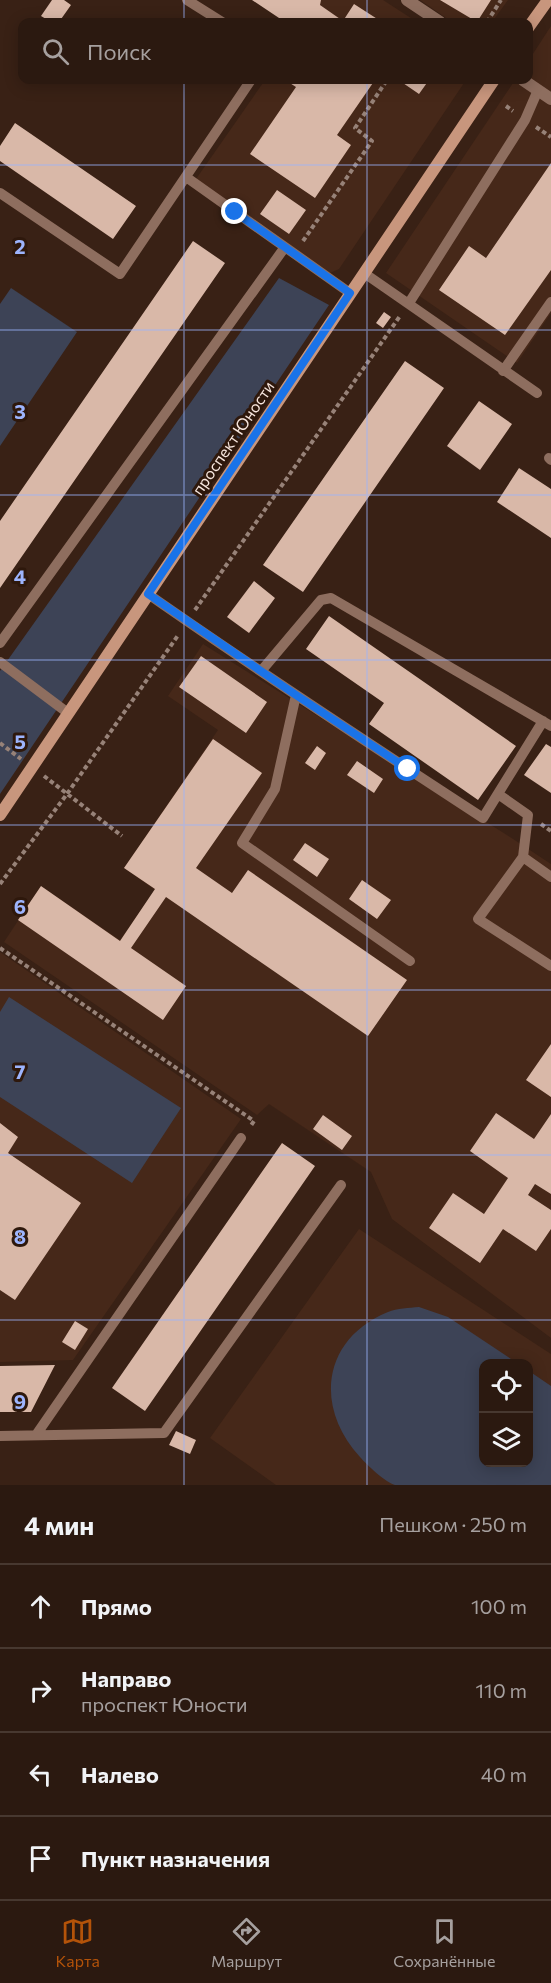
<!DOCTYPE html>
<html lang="ru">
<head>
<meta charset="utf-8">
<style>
	body { margin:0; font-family:Commissioner,sans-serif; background:#332219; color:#f1f3f6 }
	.controls { position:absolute; right:18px; bottom:18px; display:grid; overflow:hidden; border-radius:12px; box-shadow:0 3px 15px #0003 }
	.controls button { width:54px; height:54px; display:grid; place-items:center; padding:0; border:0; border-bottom:2px solid #473830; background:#2b1910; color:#f1f3f6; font:30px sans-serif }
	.stop { position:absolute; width:18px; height:18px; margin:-14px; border:4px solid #1a73e8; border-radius:50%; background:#fff }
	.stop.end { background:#1a73e8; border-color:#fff; box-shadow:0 2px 6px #0008 }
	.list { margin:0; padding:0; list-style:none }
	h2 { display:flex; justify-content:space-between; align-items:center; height:78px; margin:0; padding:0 24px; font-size:26px }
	h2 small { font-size:20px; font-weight:400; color:#a6a09f }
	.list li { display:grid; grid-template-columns:39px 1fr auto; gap:18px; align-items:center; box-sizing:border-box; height:84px; padding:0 24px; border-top:2px solid #473830 }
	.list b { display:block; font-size:22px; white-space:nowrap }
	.list p { margin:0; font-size:20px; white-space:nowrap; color:#a6a09f }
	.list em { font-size:20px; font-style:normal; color:#a6a09f }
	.icon { flex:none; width:33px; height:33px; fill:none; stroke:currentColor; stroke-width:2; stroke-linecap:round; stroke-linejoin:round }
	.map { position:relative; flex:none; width:551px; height:1485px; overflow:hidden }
	.search { position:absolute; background:#2b1910; box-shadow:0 3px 15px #0003; left:18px; right:18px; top:18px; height:66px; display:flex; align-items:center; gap:15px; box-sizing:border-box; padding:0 21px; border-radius:12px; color:#a6a09f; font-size:22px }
	.sheet { height:414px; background:#2b1910 }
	nav { display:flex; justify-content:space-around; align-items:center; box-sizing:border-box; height:84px; border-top:2px solid #473830; background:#2b1910; font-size:16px; color:#a6a09f }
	nav a { display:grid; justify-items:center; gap:3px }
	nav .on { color:#b45309 }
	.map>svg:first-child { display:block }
	.built { fill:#462819; fill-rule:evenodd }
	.green { fill:#3d4356 }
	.building { fill:#d9b8a8 }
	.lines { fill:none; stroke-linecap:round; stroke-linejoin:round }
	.path { stroke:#978278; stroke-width:4; stroke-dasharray:4.5 3; stroke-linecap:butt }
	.service { stroke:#8e6e5f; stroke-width:10 }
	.minor { stroke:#8e6e5f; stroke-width:12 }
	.secondary { stroke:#c8967d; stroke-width:12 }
	.route { stroke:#1a73e8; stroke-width:8 }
	.grid { fill:none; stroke:#9db4fd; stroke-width:1.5; stroke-opacity:0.55 }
	.labels { text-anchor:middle; stroke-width:6; stroke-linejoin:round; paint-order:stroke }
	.street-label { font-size:16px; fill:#f8e7df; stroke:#2e180c }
	.grid-label { font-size:20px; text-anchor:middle; font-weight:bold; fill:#9db4fd; stroke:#2e180c; stroke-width:6; stroke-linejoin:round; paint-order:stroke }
</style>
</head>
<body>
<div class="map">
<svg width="551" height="1485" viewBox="0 0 551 1485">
	<rect width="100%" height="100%" fill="#392115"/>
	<path class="built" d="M320 0H383L417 22H304Z
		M420 0H508L492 22H452Z
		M551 26V313L517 363 386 273 515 80H528L529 60Z
		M265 80H466L339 269 330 273 196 179Z
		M203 644 510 837 551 864V1338L392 1219 371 1172 269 1104 257 1115 4 942 41 886 120 940 155 890 124 868 218 730 168 696Z
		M0 952 241 1119 73 1360 0 1362Z
		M359 1229 551 1354V1485H276L210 1438ZM484 1364H528V1462H484Z"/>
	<path class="green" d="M279 278 329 305 0 794V671Z
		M11 288 77 332 0 446V304Z
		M9 997 181 1108 132 1183 0 1097V1012Z
		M419 1307 448 1317 517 1363 484 1364V1462H528L529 1371 551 1386V1485C513 1485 475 1485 437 1485 425 1485 405 1485 395 1485 385 1482 367 1465 360 1457 314 1407 322 1339 388 1312 397 1308 409 1308 419 1307Z"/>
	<path class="building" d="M52 0H64L71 5 59 22H51L41 16Z
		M252 0H321L320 5 343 21 354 4 382 22H285Z
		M440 0H491L477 22Z
		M285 80H375L337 135 351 145 315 198 250 154 296 87Z
		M401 80H429L419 94 400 81Z
		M15 123 136 206 113 239 0 161V146Z
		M551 163V270L505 335 439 290 469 246 486 258Z
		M277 190 306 210 289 234 260 214Z
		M193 241 225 263 0 588V521Z
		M384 312 391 317 383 328 376 323Z
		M405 361 444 388 303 592 263 565Z
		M479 401 512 424 480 470 447 446Z
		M519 468 551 489V538L497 502Z
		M254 581 275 598 249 633 227 617Z
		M329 616 516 746 478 800 369 724 384 703 306 649Z
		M201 656 267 702 246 733 179 687Z
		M213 739 262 773 196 868 232 893 248 870 407 980 368 1036 166 897 131 948 186 986 163 1020 18 920 41 886 120 941 155 889 124 868Z
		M546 744 551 747V793L524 775Z
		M317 746 326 753 315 770 305 763Z
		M357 761 383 779 374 793 347 775Z
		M305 843 329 859 317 877 293 860Z
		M362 880 391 900 377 919 349 899Z
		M551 1044V1097L526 1080Z
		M496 1113 534 1139 551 1114V1194L535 1184 528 1195 551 1210V1229L536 1251 503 1229 480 1263 429 1228 453 1193 484 1214 508 1178 470 1151Z
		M323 1115 352 1136 342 1150 313 1129Z
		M0 1123 18 1137 8 1153 81 1203 15 1300 0 1290Z
		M282 1143 315 1166 145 1411 112 1388Z
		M75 1321 88 1329 75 1350 62 1342Z
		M55 1365 31 1412H0V1366Z
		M176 1431 196 1440 190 1454 169 1445Z"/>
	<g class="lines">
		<path class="path" d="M487 22 501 0
			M506 106 513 111
			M536 127 551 137
			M303 241 372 141 355 128 387 80
			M195 610 400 316
			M0 743 21 759
			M44 776 122 836
			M541 824 551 831
			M0 884 67 794 179 634
			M0 948 254 1121 250 1127"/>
		<path class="service" d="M187 0 222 22
			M186 177 350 293
			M0 193 120 274 251 80
			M364 273 537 393
			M409 303 525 120 538 90
			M503 371 551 302
			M549 458 551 460
			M148 594C258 671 371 745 483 818L543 721
			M0 643 285 247
			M0 662 68 713
			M262 670 321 600 331 598 551 726
			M296 695 275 789 242 843 410 961
			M498 794 528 815 523 857 551 877
			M523 857 478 919 551 966
			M36 1435 241 1138
			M0 1436 164 1433 341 1185"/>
		<path class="minor" d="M407 0 440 22
			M523 80 551 99"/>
		<path class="secondary" d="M528 28 548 0
			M0 815 494 80"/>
	</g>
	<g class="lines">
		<path class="route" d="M235 212 350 293 148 594 296 695 408 769"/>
	</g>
	<path class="grid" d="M184 0V22M367 0V22M184 80V1485M367 80V1485M0 165H551M0 330H551M0 495H551M0 660H551M0 825H551M0 990H551M0 1155H551M0 1320H551"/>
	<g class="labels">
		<g class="street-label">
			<text transform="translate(233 438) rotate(-56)" y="6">проспект Юности</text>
		</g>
	</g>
	<g class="grid-label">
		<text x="20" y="254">2</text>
		<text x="20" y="419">3</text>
		<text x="20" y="584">4</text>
		<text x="20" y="749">5</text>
		<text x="20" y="914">6</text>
		<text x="20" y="1079">7</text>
		<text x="20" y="1244">8</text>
		<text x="20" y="1409">9</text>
	</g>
</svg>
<div class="controls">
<button><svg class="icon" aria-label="locate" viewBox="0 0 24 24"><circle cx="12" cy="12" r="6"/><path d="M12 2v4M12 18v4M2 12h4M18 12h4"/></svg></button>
<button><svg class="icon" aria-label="layers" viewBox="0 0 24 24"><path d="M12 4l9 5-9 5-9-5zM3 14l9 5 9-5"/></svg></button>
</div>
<div class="stop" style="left:408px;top:769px"></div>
<div class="stop end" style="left:235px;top:212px"></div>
<div class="search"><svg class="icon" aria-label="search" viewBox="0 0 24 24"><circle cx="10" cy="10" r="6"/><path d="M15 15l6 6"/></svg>Поиск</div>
</div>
<section class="sheet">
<h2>4 мин<small>Пешком · 250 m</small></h2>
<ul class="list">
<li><svg class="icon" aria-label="ahead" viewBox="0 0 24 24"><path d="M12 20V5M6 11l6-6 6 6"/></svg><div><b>Прямо</b></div><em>100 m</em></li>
<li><svg class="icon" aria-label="right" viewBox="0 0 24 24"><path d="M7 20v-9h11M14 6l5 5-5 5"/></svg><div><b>Направо</b><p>проспект Юности</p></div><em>110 m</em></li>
<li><svg class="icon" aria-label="left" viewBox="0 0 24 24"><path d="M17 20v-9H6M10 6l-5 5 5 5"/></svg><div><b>Налево</b></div><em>40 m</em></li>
<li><svg class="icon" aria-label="arrive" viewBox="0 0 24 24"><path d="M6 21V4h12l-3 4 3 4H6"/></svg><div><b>Пункт назначения</b></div></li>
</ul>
</section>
<nav>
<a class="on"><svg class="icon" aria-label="map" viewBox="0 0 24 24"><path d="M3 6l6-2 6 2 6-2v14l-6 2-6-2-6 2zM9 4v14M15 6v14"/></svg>Карта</a>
<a><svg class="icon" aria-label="directions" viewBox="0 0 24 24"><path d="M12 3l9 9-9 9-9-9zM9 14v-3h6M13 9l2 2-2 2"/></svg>Маршрут</a>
<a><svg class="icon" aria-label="saved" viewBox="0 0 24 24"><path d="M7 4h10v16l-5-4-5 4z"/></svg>Сохранённые</a>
</nav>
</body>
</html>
